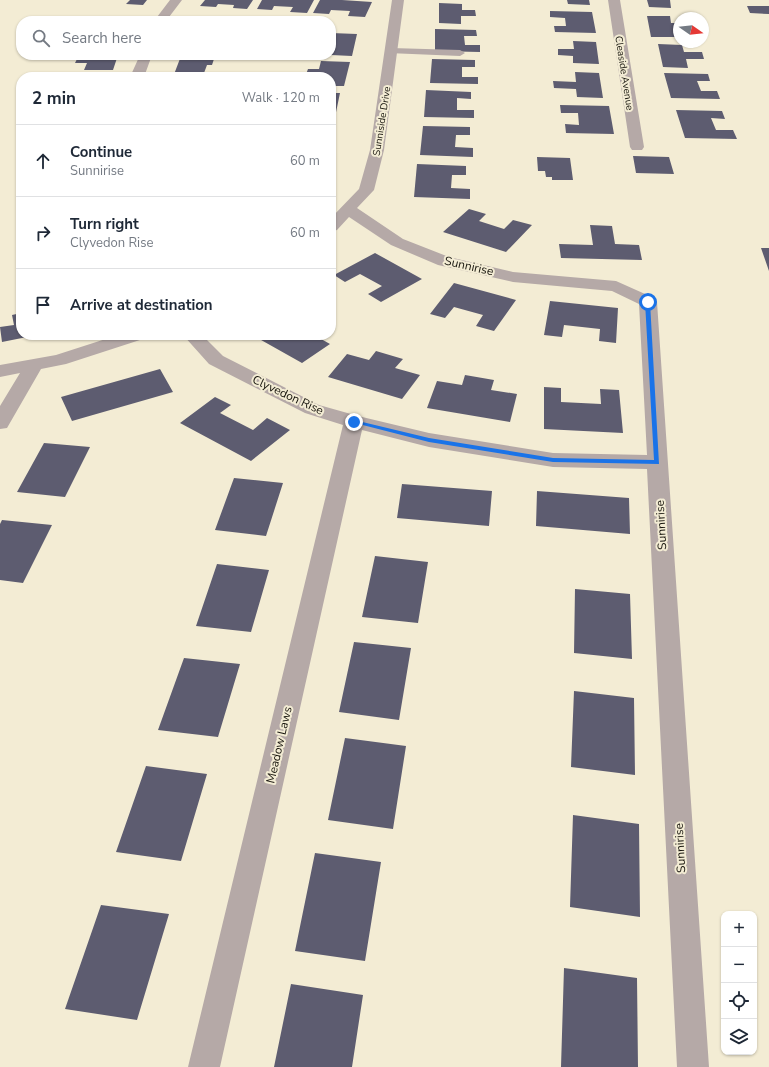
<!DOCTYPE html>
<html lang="en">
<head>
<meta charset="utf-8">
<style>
	body { margin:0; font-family:"Nunito Sans",sans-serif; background:#f6f6f7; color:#1f2937 }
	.controls { position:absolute; right:12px; bottom:12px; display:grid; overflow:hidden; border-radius:8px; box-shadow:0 1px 3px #0004 }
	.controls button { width:36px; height:36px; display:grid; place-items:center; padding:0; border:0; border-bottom:1px solid #e0e1e3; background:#fff; color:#1f2937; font:20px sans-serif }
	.compass { position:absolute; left:673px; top:12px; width:36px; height:36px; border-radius:50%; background:#fff; box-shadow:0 1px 3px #0004; rotate:104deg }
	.stop { position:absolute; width:12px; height:12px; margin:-9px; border:3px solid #1a73e8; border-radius:50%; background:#fff }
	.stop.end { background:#1a73e8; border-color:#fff; box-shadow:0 1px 4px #0008 }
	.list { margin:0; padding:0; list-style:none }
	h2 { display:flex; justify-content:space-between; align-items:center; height:52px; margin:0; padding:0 16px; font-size:17px }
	h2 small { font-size:13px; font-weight:400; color:#747a83 }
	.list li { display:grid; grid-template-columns:26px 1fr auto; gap:12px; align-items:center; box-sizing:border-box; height:72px; padding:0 16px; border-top:1px solid #e0e1e3 }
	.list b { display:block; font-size:15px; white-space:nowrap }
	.list p { margin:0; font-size:13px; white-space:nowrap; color:#747a83 }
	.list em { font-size:13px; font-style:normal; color:#747a83 }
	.icon { flex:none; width:22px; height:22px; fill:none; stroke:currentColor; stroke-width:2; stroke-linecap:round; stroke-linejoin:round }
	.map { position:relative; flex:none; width:769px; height:1067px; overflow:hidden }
	.search { position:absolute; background:#fff; box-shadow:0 1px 3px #0004; left:16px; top:16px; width:320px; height:44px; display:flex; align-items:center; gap:10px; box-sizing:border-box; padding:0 14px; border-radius:16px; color:#747a83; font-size:15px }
	.panel { position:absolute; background:#fff; box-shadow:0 1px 3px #0004; left:16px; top:72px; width:320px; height:268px; border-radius:16px }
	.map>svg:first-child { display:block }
	.building { fill:#5d5c70 }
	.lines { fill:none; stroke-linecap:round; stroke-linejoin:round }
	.lane { fill:#b5a9a7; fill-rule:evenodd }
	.street { fill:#b5a9a7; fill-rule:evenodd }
	.route { fill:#1a73e8 }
	.labels { text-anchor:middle; stroke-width:4; stroke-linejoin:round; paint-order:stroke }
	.far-street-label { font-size:10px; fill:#16140c; stroke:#f3ecd4 }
	.street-label { font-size:12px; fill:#16140c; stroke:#f3ecd4 }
</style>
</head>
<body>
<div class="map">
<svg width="769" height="1067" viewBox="0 0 769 1067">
	<rect width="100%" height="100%" fill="#f3ecd4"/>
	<path class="building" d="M130 0H147L143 5 126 4Z
		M205 0H253L247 9 233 8 234 5 218 4 216 7 200 6Z
		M262 0H314L307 13 290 12 293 7 274 6 272 10 257 9Z
		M320 0H342L372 2 365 17 348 16 350 11 331 10 329 14 313 13Z
		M567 0H589L590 5 568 4Z
		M647 0H670L671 8 649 7Z
		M439 3 462 4V10H475L476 16H461V24L439 23Z
		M747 6H769V14L750 13Z
		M550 11 592 12 596 33 555 32 554 26H566L565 18 550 17Z
		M647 16H670L671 23H679V30L673 29 675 37H651Z
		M107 19 133 20V21H106Z
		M435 29 476 30 477 36H464L465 45H480V52L435 51Z
		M331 33 357 34 352 56 331 55Z
		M573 41 596 42 599 64 573 63V56L558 55V49H574Z
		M658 44 682 45 684 52H702L704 59H686L688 68 663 67Z
		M79 55H118L113 70H84L87 63H75Z
		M181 56H215L212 65H207L204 73H210L208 77H173Z
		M432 59 475 60V67H462V77H478V84L430 83Z
		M321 61 350 62 344 86H331V77H305L308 69H319Z
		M575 72 599 73 603 98 577 97 576 89 554 88 553 81 576 82Z
		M664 73 708 74 710 81H697L701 91H717L720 99 671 98Z
		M426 90 471 92V99L457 98V110H474V118L424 117Z
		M331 93H340L335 117H331Z
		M560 105 609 106 614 134 566 133 565 124 579 125 578 113H561Z
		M676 110 722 111 725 119 711 118 716 130H733L737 139 685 138Z
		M423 126 470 127V135H456L455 147 473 148V157L420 155Z
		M633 156 669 157 674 174 636 173Z
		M537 157 570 158 573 180H552V177H546L545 171H538Z
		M417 164 466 166V175H452L451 188 470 189V199L414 197Z
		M469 209 486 214 479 221 504 229 513 220 532 225 506 252 443 232Z
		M590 225 612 226 615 244 639 245 642 260 561 258 559 244 593 245Z
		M761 248H769V271Z
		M375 253 422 279 381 302 368 294 382 286 360 274 345 282 334 275Z
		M454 283 516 300 494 331 476 326 483 315 454 307 445 318 430 314Z
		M550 301 618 308 616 343 599 341 600 329 564 325 562 337 544 335Z
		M21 313V335L32 336 2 342 0 327 14 325 12 315Z
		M252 335H314L330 344 302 363Z
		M376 351 403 359 395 368 420 375 402 399 328 377 347 354 369 360Z
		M160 369 173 392 72 421 61 397Z
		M465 375 494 380 491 390 517 394 510 422 427 408 437 381 462 385Z
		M544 387 561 388V402L601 404 600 389 619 390 623 433 544 429Z
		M215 397 231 405 220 413 253 430 267 418 290 430 251 461 180 423Z
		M44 443 90 447 65 497 17 492Z
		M234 478 283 483 266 536 215 530Z
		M402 484 492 491 489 526 397 518Z
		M537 491 629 498 630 534 536 526Z
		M2 520 52 525 23 583 0 580V524Z
		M375 556 428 562 418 623 362 617Z
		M217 564 269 570 251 632 196 626Z
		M575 589 630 594 632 659 574 653Z
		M354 642 411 648 399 720 339 712Z
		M184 658 240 664 218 737 158 730Z
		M574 691 634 698 635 775 571 767Z
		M345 738 406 746 393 829 328 820Z
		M146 766 207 774 181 861 116 852Z
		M573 815 639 824 640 917 570 907Z
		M315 853 381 862 365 961 295 951Z
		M101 905 169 914 137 1020 65 1009Z
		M564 968 637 978 638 1067H561Z
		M291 984 363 995 352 1067H274Z"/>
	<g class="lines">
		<path class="lane" d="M391 48 460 50 465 53 460 56 388 53 386 51Z"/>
		<path class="street" d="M170 0H182L166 21H154Z
			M392 0H404L384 150 374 190 357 208 403 239 449 257 513 272 616 281 654 298 657 302 709 1067H677L647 469 553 467 429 447 362 430 220 1067H188L343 425 305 413 209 364 183 335H202L223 356 319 405 358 416 429 433 553 453 647 455 639 304 612 291 513 282 438 265 391 245 349 217 337 230 331 232V218L359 189 370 150Z
			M608 0H620L644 147 642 150H632L630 147Z
			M140 55H152L144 77H130Z
			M118 335H146L143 339 66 364 41 369 7 428 0 429V406L20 373 0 377V365L56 355Z"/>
	</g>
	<path class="route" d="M648 300 650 302 659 464 553 462 429 442 351 422 354 420 429 438 553 458 654 460 645 302Z"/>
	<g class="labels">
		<g class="far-street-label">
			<text transform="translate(625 73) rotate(81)" y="4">Cleaside Avenue</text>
			<text transform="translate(381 121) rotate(-81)" y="4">Sunniside Drive</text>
		</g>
		<g class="street-label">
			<text transform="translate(469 266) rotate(13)" y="4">Sunnirise</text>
			<text transform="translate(288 395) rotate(25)" y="4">Clyvedon Rise</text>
			<text transform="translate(661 525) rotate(-93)" y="4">Sunnirise</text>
			<text transform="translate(279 745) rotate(-77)" y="4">Meadow Laws</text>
			<text transform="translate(680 848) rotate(-93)" y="4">Sunnirise</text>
		</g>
	</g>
</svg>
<div class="controls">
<button>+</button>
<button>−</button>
<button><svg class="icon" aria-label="locate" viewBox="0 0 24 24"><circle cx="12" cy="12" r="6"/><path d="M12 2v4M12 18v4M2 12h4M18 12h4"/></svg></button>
<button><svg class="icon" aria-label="layers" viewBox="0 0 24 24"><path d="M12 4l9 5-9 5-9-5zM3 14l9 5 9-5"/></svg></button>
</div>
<svg class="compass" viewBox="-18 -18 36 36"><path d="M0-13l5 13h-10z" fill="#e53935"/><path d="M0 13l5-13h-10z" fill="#747a83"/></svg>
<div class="stop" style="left:648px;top:302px"></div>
<div class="stop end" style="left:354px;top:422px"></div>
<div class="search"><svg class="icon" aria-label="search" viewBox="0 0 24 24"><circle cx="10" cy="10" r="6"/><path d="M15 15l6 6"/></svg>Search here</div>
<section class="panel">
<h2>2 min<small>Walk · 120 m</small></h2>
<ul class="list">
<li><svg class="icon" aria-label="ahead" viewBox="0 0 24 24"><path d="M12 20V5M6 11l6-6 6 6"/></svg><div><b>Continue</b><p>Sunnirise</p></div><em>60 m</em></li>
<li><svg class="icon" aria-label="right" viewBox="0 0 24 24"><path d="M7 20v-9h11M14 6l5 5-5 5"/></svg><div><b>Turn right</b><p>Clyvedon Rise</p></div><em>60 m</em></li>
<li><svg class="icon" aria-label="arrive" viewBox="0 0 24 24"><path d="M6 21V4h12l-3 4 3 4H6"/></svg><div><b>Arrive at destination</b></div></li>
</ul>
</section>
</div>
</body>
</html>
